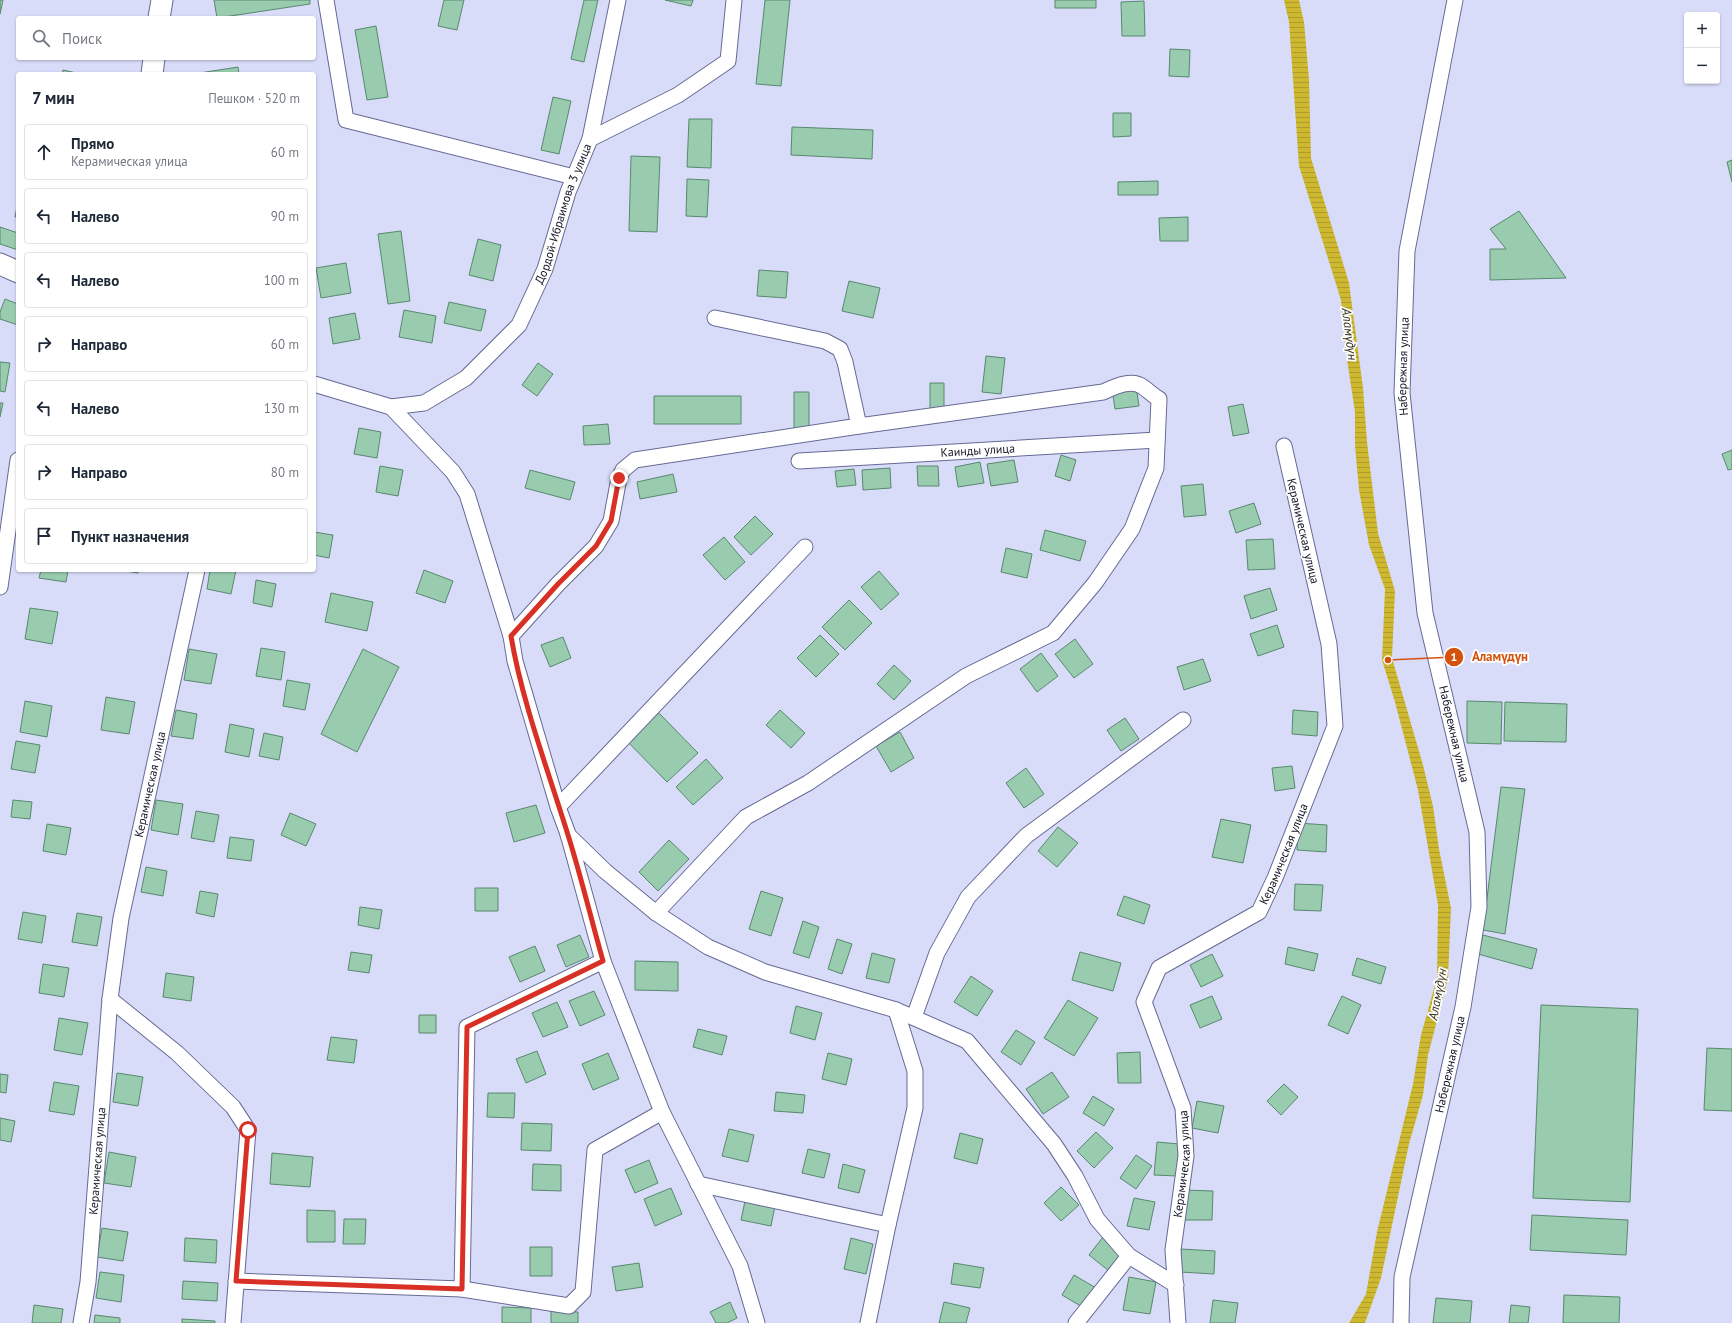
<!DOCTYPE html>
<html lang="ru">
<head>
<meta charset="utf-8">
<style>
	body { margin:0; font-family:"PT Sans",sans-serif; background:#f6f6f7; color:#1f2937 }
	.controls { position:absolute; right:12px; top:12px; display:grid; overflow:hidden; border-radius:4px; box-shadow:0 1px 3px #0004 }
	.controls button { width:36px; height:36px; display:grid; place-items:center; padding:0; border:0; border-bottom:1px solid #e0e1e3; background:#fff; color:#1f2937; font:20px sans-serif }
	.stop { position:absolute; width:12px; height:12px; margin:-9px; border:3px solid #d93025; border-radius:50%; background:#fff }
	.stop.end { background:#d93025; border-color:#fff; box-shadow:0 1px 4px #0008 }
	.list { margin:0; padding:0; list-style:none }
	h2 { display:flex; justify-content:space-between; align-items:center; height:52px; margin:0; padding:0 16px; font-size:17px }
	h2 small { font-size:13px; font-weight:400; color:#747a83 }
	.list li { display:grid; grid-template-columns:26px 1fr auto; gap:12px; align-items:center; box-sizing:border-box; height:56px; margin:0 8px 8px; padding:0 8px; border:1px solid #e0e1e3; border-radius:4px }
	.list b { display:block; font-size:15px; white-space:nowrap }
	.list p { margin:0; font-size:13px; white-space:nowrap; color:#747a83 }
	.list em { font-size:13px; font-style:normal; color:#747a83 }
	.icon { flex:none; width:22px; height:22px; fill:none; stroke:currentColor; stroke-width:2; stroke-linecap:round; stroke-linejoin:round }
	.map { position:relative; flex:none; width:1732px; height:1323px; overflow:hidden }
	.search { position:absolute; background:#fff; box-shadow:0 1px 3px #0004; left:16px; top:16px; width:300px; height:44px; display:flex; align-items:center; gap:10px; box-sizing:border-box; padding:0 14px; border-radius:4px; color:#747a83; font-size:15px }
	.panel { position:absolute; background:#fff; box-shadow:0 1px 3px #0004; left:16px; top:72px; width:300px; height:500px; border-radius:4px }
	.map>svg:first-child { display:block }
	.water { fill:url(#water-rules) }
	.building { fill:#99cbaf; stroke:#58886f }
	.lines { fill:none; stroke-linecap:round; stroke-linejoin:round }
	.street-casing { stroke:#666a94; stroke-width:17 }
	.secondary-casing { stroke:#666a94; stroke-width:23 }
	.street { stroke:#fff; stroke-width:15 }
	.secondary { stroke:#fff; stroke-width:21 }
	.route { stroke:#d93025; stroke-width:5 }
	.labels { text-anchor:middle; stroke-width:3.5; stroke-linejoin:round; paint-order:stroke }
	.street-label { font-size:12px; fill:#131424; stroke:#fff }
	.water-label { font-size:13px; font-style:italic; fill:#38341f; stroke:#fff }
	.leader { fill:none; stroke:#d3520e; stroke-width:1.5 }
	.callout-dot { fill:#d3520e; stroke:#fff; stroke-width:1.5 }
	.mark-label { font-size:12px; text-anchor:middle; font-weight:bold; fill:#fff }
	.callout-label { font-size:13px; text-anchor:middle; font-weight:bold; fill:#d3520e; stroke:#fff; stroke-width:3.5; stroke-linejoin:round; paint-order:stroke }
</style>
</head>
<body>
<div class="map">
<svg width="1732" height="1323" viewBox="0 0 1732 1323">
	<defs>
		<pattern id="water-rules" width="6" height="5" patternUnits="userSpaceOnUse"><rect width="6" height="5" fill="#cdb830"/><path d="M0 2.5h6" fill="none" stroke="#af9d2a"/></pattern>
	</defs>
	<rect width="100%" height="100%" fill="#d9dcf9"/>
	<path class="water" d="M1284 0H1299L1304 22 1309 79 1311 158 1349 283 1363 388 1367 442 1378 533 1395 591 1392 658 1423 765 1433 806 1439 849 1451 908 1448 978 1428 1055 1423 1095 1409 1144 1381 1278 1365 1323H1349L1366 1294 1377 1232 1413 1084 1421 1035 1437 978 1438 905 1418 790 1395 702 1382 660 1385 589 1369 545 1359 490 1355 445V412L1345 346 1341 300 1299 166 1289 22Z"/>
	<path class="building" d="M0 0H3L0 14Z
		M214 0H310V4L217 18Z
		M444 0H464L457 30 438 26Z
		M584 0H598L584 62 571 59Z
		M665 0H693L691 6Z
		M765 0H790L781 86 756 84Z
		M1055 0H1096V8H1055Z
		M1144 1 1145 36H1122L1121 2Z
		M376 26 388 97 367 100 355 30Z
		M1170 49 1190 50 1189 77 1169 76Z
		M238 67 239 74H193Z
		M63 70 81 74H62Z
		M553 97 571 101 559 154 541 150Z
		M1113 113H1131V136L1113 137Z
		M689 119H712L711 168 687 167Z
		M792 127 873 130 872 159 791 155Z
		M631 156 660 157 657 232 629 231Z
		M1732 160V182L1727 162Z
		M687 179 709 180 707 217 686 216Z
		M1158 181V195H1118V182Z
		M18 201V218L15 217Z
		M1519 211 1566 278 1490 280V249H1506L1490 229Z
		M1188 217V241H1160L1159 218Z
		M0 227 18 233V250L0 244Z
		M401 231 410 301 388 304 378 234Z
		M478 239 501 245 493 281 469 275Z
		M346 263 351 293 321 298 316 268Z
		M759 270 788 272 786 298 757 296Z
		M849 281 880 288 873 318 842 311Z
		M5 299 18 304V325L0 319V312Z
		M449 302 486 310 481 331 444 323Z
		M404 310 436 316 432 343 399 337Z
		M355 313 360 339 333 344 329 318Z
		M986 356 1005 358 1001 394 982 392Z
		M0 362 10 363 5 392 0 391Z
		M538 363 553 374 537 396 522 385Z
		M930 383H944V409H930Z
		M1136 386 1139 406 1115 409 1112 389Z
		M794 392H809V431H794Z
		M654 396H741V424H654Z
		M0 403H3L0 417Z
		M1243 404 1249 433 1233 436 1228 407Z
		M608 424 610 444 584 445 583 426Z
		M359 428 381 432 377 458 354 454Z
		M1732 450V469L1728 470 1722 454Z
		M1061 455 1076 460 1070 481 1055 476Z
		M1014 460 1018 482 991 486 987 464Z
		M980 462 984 483 958 487 955 467Z
		M380 466 403 470 398 496 376 492Z
		M917 466H938L939 486H918Z
		M890 468 891 488 863 490 862 470Z
		M854 469 856 485 837 487 835 471Z
		M530 470 575 482 570 500 525 488Z
		M673 474 677 492 640 499 637 482Z
		M1203 484 1206 515 1184 517 1181 486Z
		M1254 503 1261 524 1236 533 1229 511Z
		M755 516 773 534 751 555 734 537Z
		M1045 530 1086 541 1080 561 1040 550Z
		M314 532 333 535 329 558 314 555Z
		M724 537 745 562 725 580 703 555Z
		M1273 539 1275 569 1248 570 1246 540Z
		M1006 548 1032 554 1027 578 1001 572Z
		M41 570H68L66 582 39 578Z
		M120 570H139L138 573Z
		M210 570H236L231 594 207 589Z
		M424 570 453 581 445 603 416 593Z
		M879 571 899 594 881 610 861 587Z
		M256 580 276 584 272 607 253 603Z
		M1270 588 1277 610 1251 619 1244 596Z
		M331 593 373 602 367 631 325 622Z
		M849 600 872 623 845 650 822 627Z
		M30 608 58 612 52 644 25 639Z
		M1277 625 1284 647 1258 656 1250 634Z
		M820 635 839 654 816 677 797 658Z
		M563 637 571 658 550 667 541 645Z
		M1075 639 1093 664 1074 678 1055 654Z
		M261 648 285 652 281 680 256 676Z
		M189 649 217 654 211 684 184 680Z
		M363 649 399 667 357 752 321 734Z
		M1041 653 1058 676 1037 692 1020 669Z
		M1203 659 1211 681 1184 690 1177 667Z
		M894 665 911 681 894 700 877 684Z
		M287 680 310 684 305 710 283 706Z
		M106 697 135 702 129 734 101 730Z
		M25 701 52 706 47 737 20 732Z
		M1467 701 1502 702 1501 744 1467 743Z
		M1505 702 1567 704 1566 742 1504 741Z
		M176 710 197 714 193 739 171 736Z
		M656 710 698 753 667 782 624 738Z
		M780 710 805 733 791 748 766 725Z
		M1293 710 1318 712 1317 736 1292 734Z
		M1125 718 1139 739 1121 751 1107 730Z
		M230 724 254 729 249 757 225 752Z
		M900 732 914 758 891 772 876 746Z
		M264 733 283 737 279 760 259 756Z
		M16 741 40 745 35 773 11 769Z
		M706 759 723 778 693 805 676 787Z
		M1292 766 1295 788 1275 791 1272 768Z
		M1026 768 1044 794 1024 808 1006 783Z
		M1501 787 1525 789 1505 934 1483 930Z
		M13 800 32 802 30 819 11 817Z
		M156 800 183 804 178 835 151 830Z
		M536 805 545 833 514 842 506 813Z
		M196 811 219 815 214 842 191 838Z
		M290 813 316 824 306 846 281 835Z
		M1221 819 1251 825 1243 863 1212 857Z
		M1298 823 1327 825 1326 852 1297 850Z
		M47 824 71 828 66 855 43 851Z
		M1058 827 1078 843 1057 867 1038 851Z
		M230 837 254 840 251 861 227 858Z
		M669 840 689 859 658 891 639 872Z
		M146 867 167 871 163 896 141 892Z
		M1295 884 1323 885 1321 911 1294 910Z
		M475 888H498V911H475Z
		M200 891 218 894 214 917 196 913Z
		M761 891 783 898 771 936 749 929Z
		M1124 896 1150 905 1144 924 1117 915Z
		M360 907 382 910 379 929 358 925Z
		M23 912 46 916 42 943 18 939Z
		M77 913 102 917 97 946 72 942Z
		M803 921 819 927 809 958 793 953Z
		M580 935 589 957 566 967 557 945Z
		M1483 935 1537 949 1532 969 1478 954Z
		M837 939 852 944 842 974 828 969Z
		M535 946 545 971 520 982 509 957Z
		M1288 947 1318 954 1314 971 1285 964Z
		M351 952 372 955 369 973 348 970Z
		M1080 952 1121 963 1113 991 1072 980Z
		M872 953 895 959 889 983 866 978Z
		M1212 954 1223 976 1201 987 1190 965Z
		M1357 958 1386 967 1381 984 1352 975Z
		M635 961 678 962V991L635 990Z
		M43 964 69 968 64 997 39 993Z
		M166 973 194 977 191 1001 163 997Z
		M971 976 993 991 977 1016 954 1002Z
		M594 991 605 1015 580 1026 569 1001Z
		M1212 996 1222 1019 1200 1028 1190 1005Z
		M1342 996 1361 1005 1348 1034 1328 1025Z
		M1068 1000 1098 1018 1074 1056 1044 1038Z
		M557 1002 568 1027 543 1037 532 1013Z
		M1541 1005 1638 1009 1630 1202 1533 1198Z
		M796 1006 822 1013 815 1040 790 1033Z
		M419 1015H436V1033H419Z
		M59 1018 88 1023 82 1055 54 1050Z
		M698 1029 727 1036 722 1055 693 1047Z
		M1016 1030 1035 1042 1021 1065 1001 1052Z
		M331 1037 357 1040 354 1063 327 1060Z
		M1707 1048 1732 1049V1111L1704 1110Z
		M537 1051 546 1074 526 1083 516 1059Z
		M1140 1052 1141 1083H1118L1117 1053Z
		M608 1053 619 1079 593 1090 582 1064Z
		M828 1053 852 1059 846 1085 822 1079Z
		M1052 1072 1069 1097 1043 1114 1026 1089Z
		M117 1073 143 1077 138 1106 113 1102Z
		M0 1074 8 1075 6 1093 0 1092Z
		M54 1082 79 1086 74 1115 49 1111Z
		M1284 1084 1298 1097 1281 1115 1267 1101Z
		M776 1092 805 1095 803 1113 774 1111Z
		M488 1093H515L514 1118 487 1117Z
		M1093 1096 1114 1109 1104 1126 1083 1113Z
		M1197 1101 1224 1106 1218 1133 1192 1128Z
		M0 1118 15 1121 11 1142 0 1140Z
		M522 1123 552 1124 551 1151 521 1150Z
		M729 1129 754 1135 748 1162 722 1156Z
		M1096 1132 1113 1148 1094 1168 1077 1151Z
		M960 1133 983 1139 977 1164 954 1158Z
		M1157 1142 1179 1144 1177 1176 1154 1175Z
		M808 1149 830 1154 824 1178 802 1173Z
		M109 1152 136 1157 131 1187 104 1183Z
		M272 1153 313 1157 310 1187 270 1184Z
		M1136 1155 1152 1166 1136 1189 1120 1178Z
		M649 1160 658 1183 635 1193 625 1170Z
		M533 1164 561 1165V1191L532 1190Z
		M843 1164 865 1170 859 1193 838 1188Z
		M1061 1187 1079 1205 1061 1221 1044 1203Z
		M671 1188 682 1214 655 1226 644 1199Z
		M1184 1190 1213 1191 1212 1220H1183Z
		M1134 1198 1155 1202 1149 1230 1127 1226Z
		M745 1201 775 1206 771 1226 741 1220Z
		M307 1210 335 1211V1242H307Z
		M1532 1215 1628 1220 1626 1255 1530 1250Z
		M344 1219H366L365 1244H343Z
		M102 1228 128 1232 123 1261 97 1257Z
		M1103 1237 1124 1253 1109 1271 1089 1255Z
		M185 1238 217 1240 216 1263 184 1261Z
		M851 1238 873 1244 866 1274 844 1269Z
		M530 1247H552V1276H530Z
		M1181 1249 1215 1251 1214 1274 1180 1272Z
		M639 1263 643 1287 616 1291 612 1267Z
		M954 1263 984 1268 980 1288 951 1284Z
		M100 1272 124 1275 121 1302 96 1298Z
		M1074 1275 1096 1288 1084 1308 1062 1295Z
		M1129 1277 1156 1282 1150 1314 1123 1310Z
		M183 1281 218 1283 217 1301 182 1299Z
		M1564 1295 1620 1297 1619 1323H1563Z
		M1436 1298 1472 1301 1470 1323H1433Z
		M1213 1300 1238 1303 1235 1323H1210Z
		M730 1302 737 1318 727 1323H716L710 1312Z
		M944 1302 970 1308 966 1323H939Z
		M34 1305 63 1309 61 1323H32Z
		M1511 1305 1530 1307 1528 1323H1509Z
		M502 1307 531 1308V1323H502Z
		M551 1311 578 1312V1323H551Z
		M95 1315 120 1318V1323H94Z
		M182 1319 215 1321V1323H182Z"/>
	<g class="lines">
		<defs>
			<g id="street">
				<path d="M326 0 346 120 574 177"/>
				<path d="M590 139 618 0"/>
				<path d="M314 384 391 407 453 472 467 494 511 636 515 661 558 807 568 834 603 961 662 1112 740 1266 757 1323"/>
				<path id="s1" d="M391 407 424 403 466 378 519 325 545 269 568 192 590 139 678 95 728 61 734 0"/>
				<path id="s2" d="M799 461 1157 440"/>
				<path d="M0 587 18 460"/>
				<path d="M511 636 558 584 596 546 611 521 619 478 623 470 635 460 859 426"/>
				<path d="M558 807 805 547"/>
				<path d="M568 835 605 871 656 913 708 947 765 972 896 1010 967 1041 1054 1144 1075 1176 1097 1219 1129 1256 1176 1285"/>
				<path d="M656 913 746 817 808 783 966 676 1053 633 1095 583 1132 529 1156 468 1159 399C1152 395 1149 391 1143 387 1132 378 1114 387 1103 392L859 426 845 362 840 349 825 341 715 318"/>
				<path d="M110 999 177 1053 233 1107 248 1130 233 1323"/>
				<path d="M914 1017 937 953 968 897 1026 836 1183 720"/>
				<path d="M698 1184 888 1225"/>
				<path d="M236 1281 462 1289 569 1306 583 1292 595 1150 662 1112"/>
				<path d="M462 1289 467 1027 603 961"/>
				<path id="s3" d="M81 1323 88 1282 110 999 121 918 197 570"/>
				<path d="M868 1323 888 1225 915 1108V1071L896 1010"/>
				<path d="M1076 1323 1129 1256"/>
				<path id="s4" d="M1178 1323 1173 1250 1186 1156 1183 1108 1144 1002 1159 968 1259 912 1275 878 1335 726 1329 644 1284 446"/>
				<path id="s5" d="M1401 1323 1402 1277 1463 1007 1479 907 1477 832 1425 613 1402 393 1407 251 1455 0"/>
			</g>
			<path id="secondary" d="M159 18 162 0
				M152 74 154 58
				M0 264 18 272"/>
		</defs>
		<use href="#street" class="street-casing"/>
		<use href="#secondary" class="secondary-casing"/>
		<use href="#street" class="street"/>
		<use href="#secondary" class="secondary"/>
	</g>
	<g class="lines">
		<path class="route" d="M248 1130 236 1281 462 1289 467 1027 603 961C591 919 581 876 568 835 548 770 522 702 511 636L558 584 596 546 611 521 619 478"/>
	</g>
	<g class="labels">
		<g class="street-label">
			<text dy="4" stroke="none"><textPath href="#s1" startOffset="277">Дордой-Ибраимова 3 улица</textPath></text>
			<text dy="4" stroke="none"><textPath href="#s5" startOffset="972">Набережная улица</textPath></text>
			<text dy="4" stroke="none"><textPath href="#s2" startOffset="179">Каинды улица</textPath></text>
			<text transform="translate(1303 531) rotate(77)" y="4">Керамическая улица</text>
			<text transform="translate(1454 734) rotate(77)" y="4">Набережная улица</text>
			<text dy="4" stroke="none"><textPath href="#s3" startOffset="544">Керамическая улица</textPath></text>
			<text dy="4" stroke="none"><textPath href="#s4" startOffset="544">Керамическая улица</textPath></text>
			<text dy="4" stroke="none"><textPath href="#s5" startOffset="264">Набережная улица</textPath></text>
			<text dy="4" stroke="none"><textPath href="#s3" startOffset="163">Керамическая улица</textPath></text>
			<text dy="4" stroke="none"><textPath href="#s4" startOffset="160">Керамическая улица</textPath></text>
		</g>
		<g class="water-label">
			<text transform="translate(1350 334) rotate(83)" y="5">Аламүдүн</text>
			<text transform="translate(1437 994) rotate(-79)" y="5">Аламүдүн</text>
		</g>
	</g>
	<path class="leader" d="M1388 660L1454 657"/>
	<g class="callout-dot">
		<circle cx="1388" cy="660" r="4"/>
		<circle cx="1454" cy="657" r="10"/>
	</g>
	<g class="mark-label">
		<text x="1454" y="661">1</text>
	</g>
	<g class="callout-label">
		<text x="1500" y="661">Аламүдүн</text>
	</g>
</svg>
<div class="controls">
<button>+</button>
<button>−</button>
</div>
<div class="stop" style="left:248px;top:1130px"></div>
<div class="stop end" style="left:619px;top:478px"></div>
<div class="search"><svg class="icon" aria-label="search" viewBox="0 0 24 24"><circle cx="10" cy="10" r="6"/><path d="M15 15l6 6"/></svg>Поиск</div>
<section class="panel">
<h2>7 мин<small>Пешком · 520 m</small></h2>
<ul class="list">
<li><svg class="icon" aria-label="ahead" viewBox="0 0 24 24"><path d="M12 20V5M6 11l6-6 6 6"/></svg><div><b>Прямо</b><p>Керамическая улица</p></div><em>60 m</em></li>
<li><svg class="icon" aria-label="left" viewBox="0 0 24 24"><path d="M17 20v-9H6M10 6l-5 5 5 5"/></svg><div><b>Налево</b></div><em>90 m</em></li>
<li><svg class="icon" aria-label="left" viewBox="0 0 24 24"><path d="M17 20v-9H6M10 6l-5 5 5 5"/></svg><div><b>Налево</b></div><em>100 m</em></li>
<li><svg class="icon" aria-label="right" viewBox="0 0 24 24"><path d="M7 20v-9h11M14 6l5 5-5 5"/></svg><div><b>Направо</b></div><em>60 m</em></li>
<li><svg class="icon" aria-label="left" viewBox="0 0 24 24"><path d="M17 20v-9H6M10 6l-5 5 5 5"/></svg><div><b>Налево</b></div><em>130 m</em></li>
<li><svg class="icon" aria-label="right" viewBox="0 0 24 24"><path d="M7 20v-9h11M14 6l5 5-5 5"/></svg><div><b>Направо</b></div><em>80 m</em></li>
<li><svg class="icon" aria-label="arrive" viewBox="0 0 24 24"><path d="M6 21V4h12l-3 4 3 4H6"/></svg><div><b>Пункт назначения</b></div></li>
</ul>
</section>
</div>
</body>
</html>
